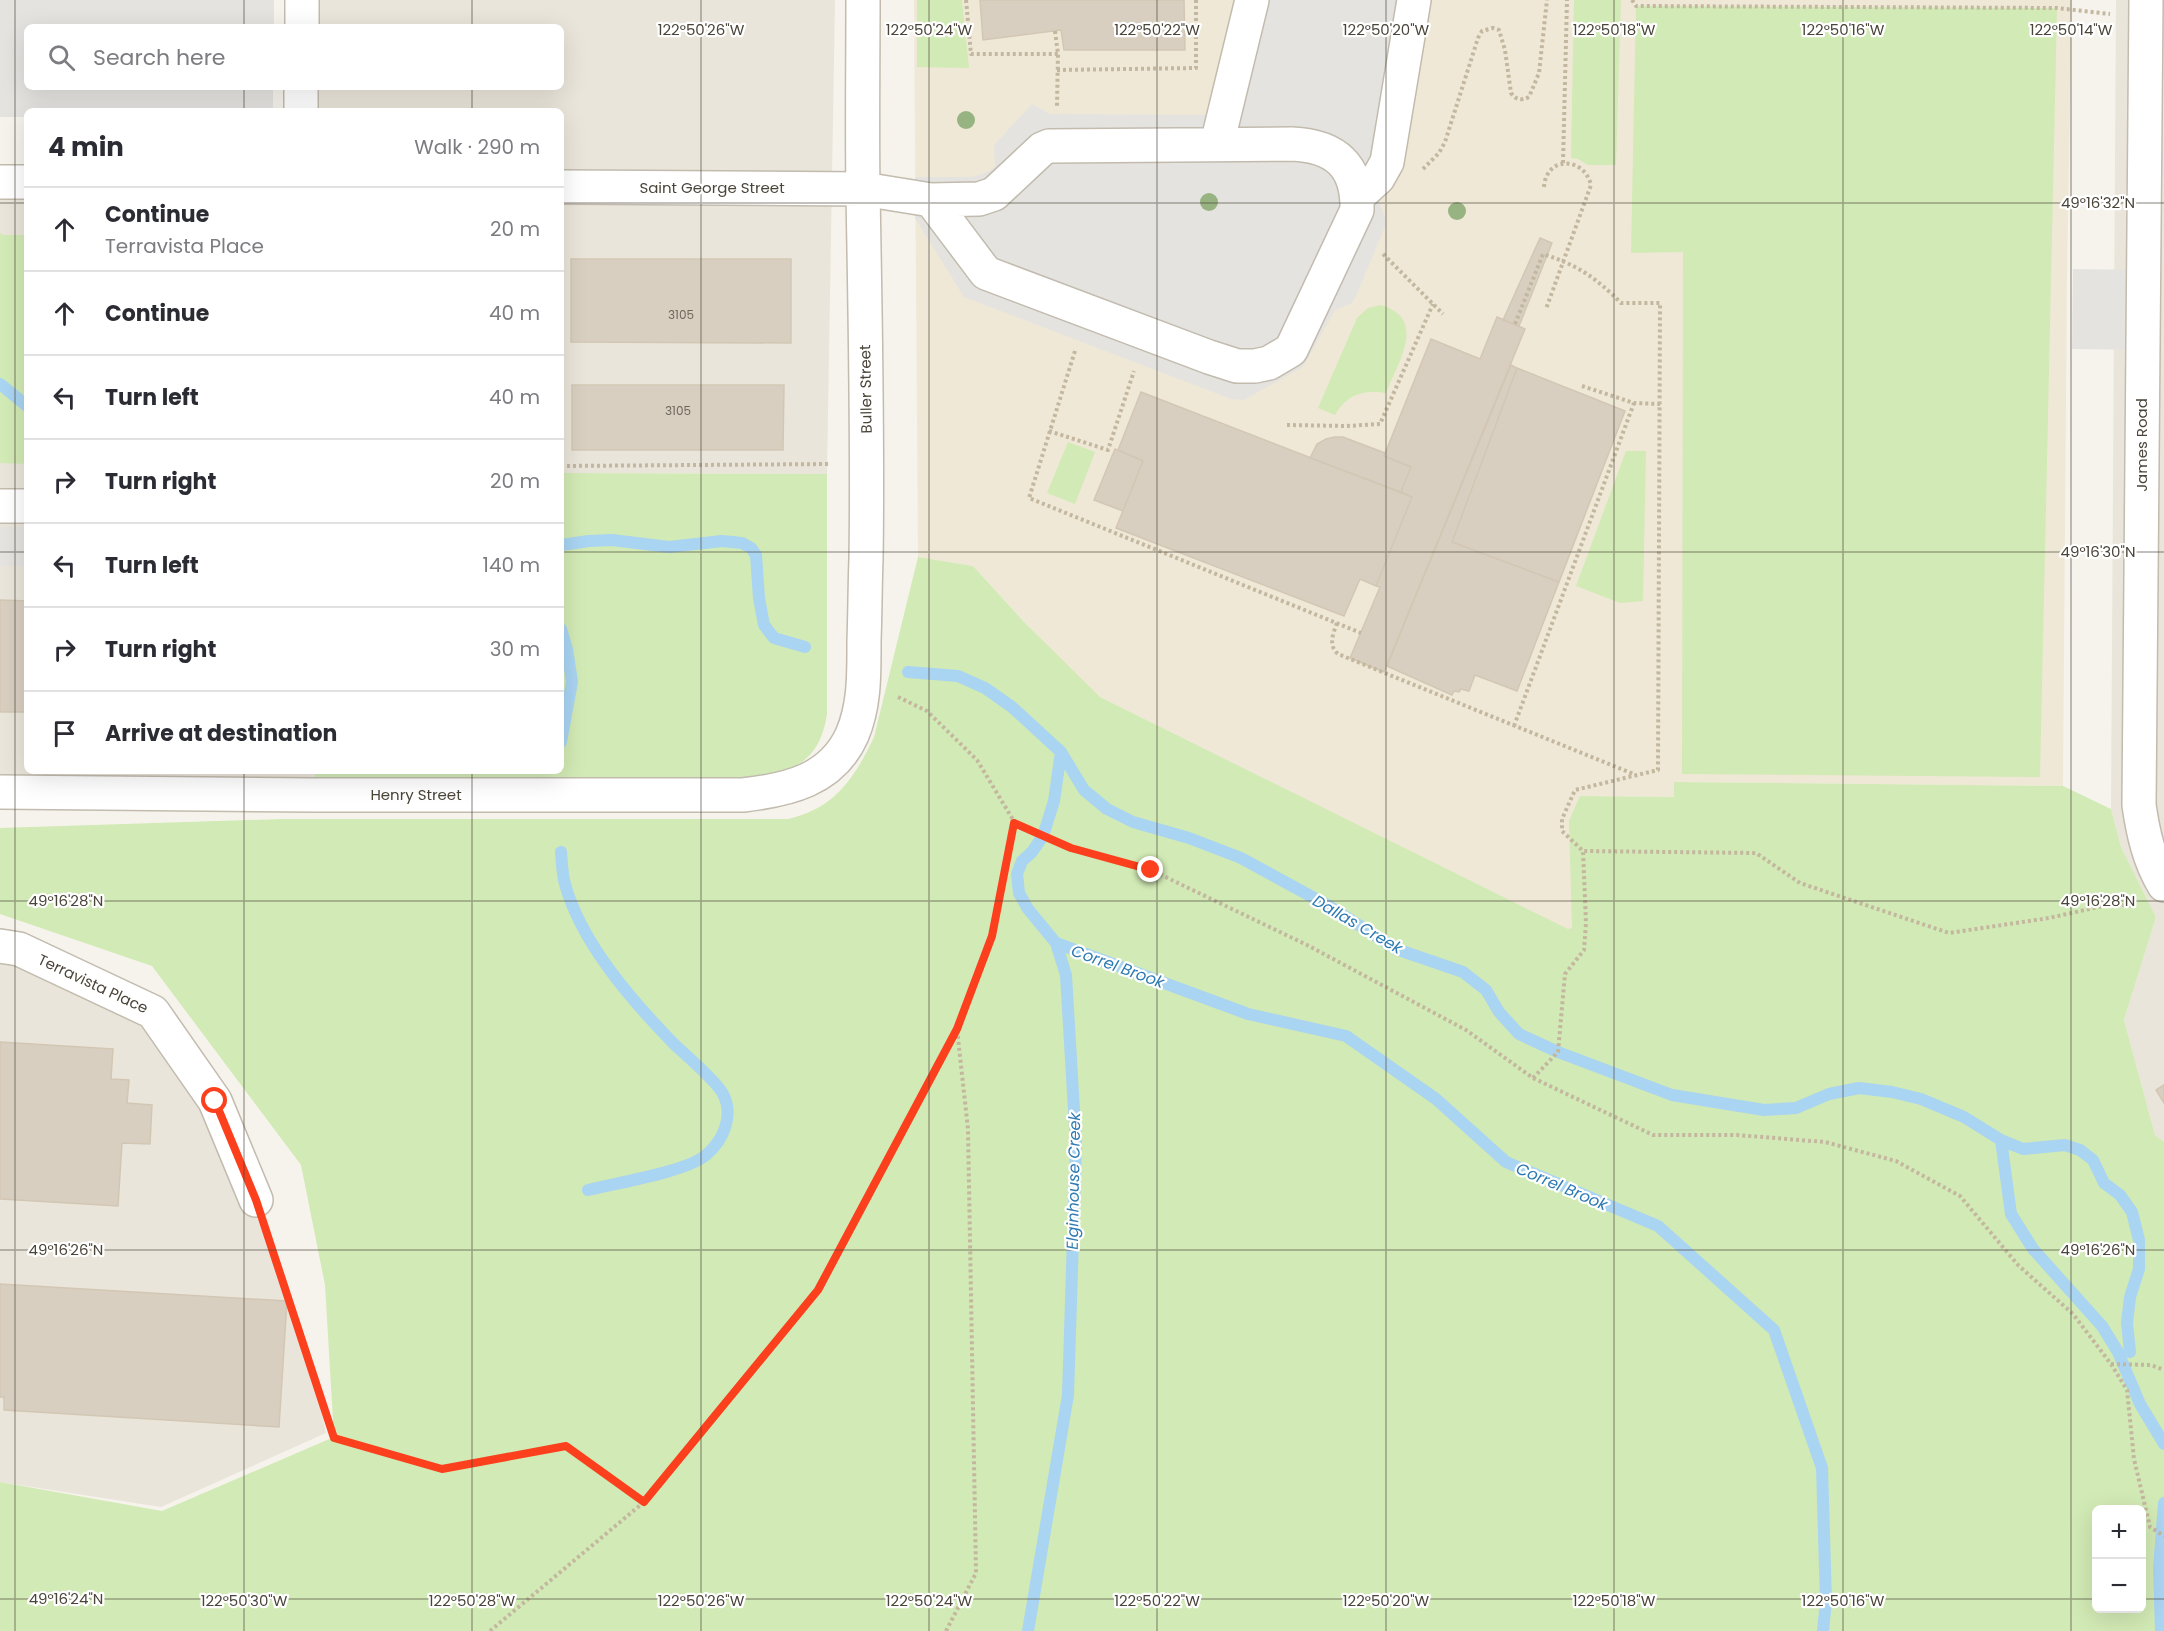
<!DOCTYPE html>
<html lang="en">
<head>
<meta charset="utf-8">
<style>
	body { margin:0; font-family:Poppins,sans-serif; background:#f7f7f7; color:#2b2b33 }
	.controls { position:absolute; right:18px; bottom:18px; display:grid; overflow:hidden; border-radius:9px; box-shadow:0 6px 24px #0002 }
	.controls button { width:54px; height:54px; display:grid; place-items:center; padding:0; border:0; border-bottom:2px solid #e1e1e2; background:#fff; color:#2b2b33; font:30px sans-serif }
	.stop { position:absolute; width:18px; height:18px; margin:-14px; border:4px solid #fc3f1d; border-radius:50%; background:#fff }
	.stop.end { background:#fc3f1d; border-color:#fff; box-shadow:0 2px 6px #0008 }
	.list { margin:0; padding:0; list-style:none }
	h2 { display:flex; justify-content:space-between; align-items:center; height:78px; margin:0; padding:0 24px; font-size:26px }
	h2 small { font-size:20px; font-weight:400; color:#7c7c81 }
	.list li { display:grid; grid-template-columns:39px 1fr auto; gap:18px; align-items:center; box-sizing:border-box; height:84px; padding:0 24px; border-top:2px solid #e1e1e2 }
	.list b { display:block; font-size:22px; white-space:nowrap }
	.list p { margin:0; font-size:20px; white-space:nowrap; color:#7c7c81 }
	.list em { font-size:20px; font-style:normal; color:#7c7c81 }
	.icon { flex:none; width:33px; height:33px; fill:none; stroke:currentColor; stroke-width:2; stroke-linecap:round; stroke-linejoin:round }
	.map { position:relative; flex:none; width:2164px; height:1631px; overflow:hidden }
	.search { position:absolute; background:#fff; box-shadow:0 6px 24px #0002; left:24px; top:24px; width:540px; height:66px; display:flex; align-items:center; gap:15px; box-sizing:border-box; padding:0 21px; border-radius:9px; color:#7c7c81; font-size:22px }
	.panel { position:absolute; background:#fff; box-shadow:0 6px 24px #0002; left:24px; top:108px; width:540px; height:666px; border-radius:9px }
	.map>svg:first-child { display:block }
	.residential { fill:#eae5da }
	.education { fill:#efe8d6 }
	.green { fill:#d2eab5; fill-rule:evenodd }
	.parking { fill:#e5e3e0 }
	.lines { fill:none; stroke-linecap:round; stroke-linejoin:round }
	.stream { stroke:#a9d4f2; stroke-width:12 }
	.building { fill:#d8cfc1; stroke:#d3c7b4; stroke-width:1.5 }
	.minor-casing { stroke:#c2bbae; stroke-width:36 }
	.path { stroke:#c4b79f; stroke-width:4; stroke-dasharray:3 3; stroke-linecap:butt }
	.minor { stroke:#fff; stroke-width:33 }
	.tree { fill:#97b381 }
	.route { stroke:#fc3f1d; stroke-width:8 }
	.ticks { fill:none; stroke:#4b4439; stroke-width:1.5; stroke-opacity:0.45 }
	.labels { text-anchor:middle; stroke-width:4.5; stroke-linejoin:round; paint-order:stroke }
	.number-label { font-size:12px; fill:#6e675b }
	.street-label { font-size:15px; fill:#4b4439; stroke:#fff }
	.water-label { font-size:16px; font-style:italic; fill:#2e7ab2; stroke:#fff }
	.ticks-label { font-size:15px; text-anchor:middle; fill:#4b4439; stroke:#fff; stroke-width:4.5; stroke-linejoin:round; paint-order:stroke }
</style>
</head>
<body>
<div class="map">
<svg width="2164" height="1631" viewBox="0 0 2164 1631">
	<rect width="100%" height="100%" fill="#f6f3ec"/>
	<path class="residential" d="M303 0H835L827 474 561 473V111H302V87H561V27H303Z
		M2116 0H2164V1142L2155 1135 2124 1020 2156 917 2121 847 2111 809Z
		M0 165 27 166V771H315L314 782 0 779Z
		M0 954 147 1019 209 1102 302 1327 326 1433 161 1507 0 1482Z"/>
	<path class="education" d="M914 0H2072L2067 275 2063 786 1675 782 1674 797 1580 796 1572 929H1567L1100 697 1075 677 973 566 918 557Z"/>
	<path class="green" d="M917 0H962L969 68 917 67Z
		M1574 0H1621L1616 165H1588L1578 159 1571 158Z
		M1636 6 2057 8 2040 777 1682 774 1683 252 1631 253Z
		M0 233 3 235H27V464L0 463Z
		M1381 305C1428 319 1398 362 1386 393 1362 390 1348 394 1335 415L1318 408 1357 318 1368 308Z
		M1068 442 1095 452 1075 504 1047 493Z
		M1626 451H1646L1643 601 1620 603 1576 586Z
		M561 473 827 474V714C820 760 796 771 753 779L314 782 315 771H561Z
		M918 557 973 566 1026 624 1100 697 1568 929 1572 928 1569 821 1580 796 1674 797V782L2063 786 2111 809 2121 847 2156 917 2124 1020 2155 1135 2164 1142V1631H0V1482L162 1511 334 1437 325 1285 301 1165 152 966 0 914V828L283 819H788C835 808 854 779 874 737ZM2096 1510H2142V1608H2096Z"/>
	<path class="parking" d="M0 0H274V27H27V87H273V111H27V117H0Z
		M1241 0H1430L1401 173 1379 202 1385 217 1386 224 1356 296 1352 303 1335 310 1306 362 1301 368 1244 400 1231 399 964 297 915 218V177H966L976 176 989 171 995 166 994 145 1032 104 1050 114 1213 115Z
		M2073 269 2143 270 2142 350 2072 349Z
		M0 527H27V566H0Z"/>
	<g class="lines">
		<path class="stream" d="M0 384 27 406
			M561 545 589 541 612 540 669 547 722 541 742 543 751 548 756 555 759 598 764 625 774 638 805 647
			M561 629 567 649 572 682 561 742
			M908 672 958 676 985 688 1012 707 1061 752 1084 790 1107 809 1133 822 1189 838 1241 858 1329 906 1396 949 1463 972 1486 990 1499 1012 1519 1034 1558 1052 1672 1095 1764 1110 1796 1108 1829 1094 1859 1088 1892 1092 1921 1099 1964 1117 2001 1140 2023 1149 2065 1145 2080 1150 2093 1160 2104 1183 2120 1195 2132 1212 2139 1240V1269L2130 1297 2127 1323 2130 1352
			M561 852C562 862 562 874 565 884 581 943 633 1002 675 1045 686 1055 718 1083 723 1094 734 1115 724 1140 706 1155 686 1172 616 1183 588 1190
			M1056 943 1248 1014 1346 1036 1436 1099 1506 1162 1658 1226 1774 1330 1822 1468 1826 1601 1823 1631
			M2001 1140 2011 1214 2033 1249 2102 1326 2118 1352 2140 1404 2164 1444
			M1028 1631 1068 1395 1076 1144 1066 975 1056 943 1028 909 1019 893 1017 874 1022 861 1032 852 1043 836 1054 801 1061 752
			M2161 1631 2159 1568 2164 1503"/>
	</g>
	<path class="building" d="M980 0H1184L1185 50H1064L1061 30 983 40Z
		M1540 238 1552 243 1519 326 1503 320Z
		M571 259H791V343L571 342Z
		M1497 317 1525 329 1384 672 1350 658 1380 587 1376 586 1412 497 1401 492 1411 467 1384 456 1431 339 1480 359Z
		M1511 365 1517 368 1452 542 1559 582 1517 691 1475 675 1469 691 1461 689 1459 692 1454 691 1452 695 1387 666Z
		M1517 368 1625 411 1559 582 1452 542Z
		M572 385H784L783 450H572Z
		M1141 392 1412 497 1376 586 1360 579 1344 616 1116 528 1143 461 1118 450Z
		M1335 437H1343L1385 453 1384 456 1411 467 1401 492 1310 458 1317 444 1326 439Z
		M1115 449 1143 461 1123 511 1094 500Z
		M0 600 27 601V712H0Z
		M0 1042 113 1049 111 1079 129 1080 127 1103 152 1105 150 1144 122 1143 118 1206 0 1199Z
		M2164 1085V1103L2156 1090Z
		M0 1284 287 1301 279 1427 4 1410V1397H0Z"/>
	<g class="lines">
		<defs>
			<path id="minor" d="M2146 0 2139 805C2143 833 2149 860 2164 885
				M302 27V0
				M301 111V87
				M1217 144 1252 0
				M0 182H27
				M561 187 863 189 931 200 979 199 994 194 1042 149 1049 146 1292 144C1336 146 1358 166 1357 210L1291 350 1269 363 1255 366H1237L1209 357 986 273 931 200
				M1357 197 1378 178 1387 162 1414 0
				M0 506H27
				M0 792 315 795H743C788 790 832 780 852 735 865 705 864 672 864 641 865 614 865 586 866 559 868 436 865 314 863 191 862 127 863 64 863 0
				M0 946 19 949 153 1012 215 1101 256 1200"/>
		</defs>
		<use href="#minor" class="minor-casing"/>
		<path class="path" d="M966 0 971 54H1058
			M1632 0 1636 6 2057 8 2110 14
			M1055 31 1058 54 1057 106
			M1057 70 1196 68V0
			M1563 163 1567 0
			M1423 169 1439 153 1445 142 1478 38 1482 31 1493 28 1499 30 1505 50 1511 93C1516 100 1521 101 1529 97L1539 73 1547 0
			M1544 187C1546 156 1584 156 1591 185L1546 309
			M1383 254 1443 314
			M1515 324 1543 254C1578 265 1596 278 1621 303H1660L1658 770 1575 790 1562 819V831L1583 851 1756 853 1800 883 1949 933 2049 918 2112 904 2133 906
			M1075 351 1029 498 1361 633
			M1582 386 1634 403 1660 404
			M1287 425 1347 426 1380 424 1433 304
			M1049 431 1108 450 1134 371
			M561 466 830 464
			M1337 623C1333 634 1328 645 1338 654L1636 775
			M898 697 927 711 977 760 1015 823 1071 848 1151 870 1307 945 1466 1030 1533 1078 1653 1135H1737L1825 1142 1896 1161 1960 1196 2018 1265 2073 1314 2111 1364 2127 1390 2134 1459 2150 1527 2164 1536
			M1514 726 1634 403
			M1533 1078 1558 1052 1565 974 1584 950 1586 923 1583 851
			M267 1234 335 1438 442 1469 566 1446 644 1502
			M2111 1364 2151 1365 2164 1370
			M490 1631 644 1502 818 1290 957 1030
			M946 1631 976 1573 968 1129 957 1029 992 936 1015 823"/>
		<use href="#minor" class="minor"/>
	</g>
	<g class="tree">
		<circle cx="966" cy="120" r="9"/>
		<circle cx="1209" cy="202" r="9"/>
		<circle cx="1457" cy="211" r="9"/>
	</g>
	<g class="lines">
		<path class="route" d="M215 1101 256 1200 334 1438 442 1469 566 1446 644 1502 818 1290 957 1029 992 936 1014 823 1071 848 1151 870"/>
	</g>
	<path class="ticks" d="M15 0V1631M244 0V27M472 0V27M701 0V1631M929 0V1631M1157 0V1631M1386 0V1631M1614 0V1631M1843 0V1631M2071 0V1631M244 87V111M472 87V111M0 203H27M561 203H2164M0 552H27M561 552H2164M244 771V1631M472 771V1631M0 901H2164M0 1250H2164M0 1599H2096M2142 1599H2164"/>
	<g class="labels">
		<g class="number-label">
			<text x="681" y="319">3105</text>
			<text x="678" y="415">3105</text>
		</g>
		<g class="street-label">
			<text x="712" y="193">Saint George Street</text>
			<text transform="translate(866 389) rotate(-91)" y="5">Buller Street</text>
			<text transform="translate(2142 445) rotate(-90)" y="5">James Road</text>
			<text x="416" y="800">Henry Street</text>
			<text transform="translate(93 984) rotate(25)" y="5">Terravista Place</text>
		</g>
		<g class="water-label">
			<text transform="translate(1358 924) rotate(30)" y="6">Dallas Creek</text>
			<text transform="translate(1118 966) rotate(20)" y="6">Correl Brook</text>
			<text transform="translate(1073 1181) rotate(-89)" y="6">Elginhouse Creek</text>
			<text transform="translate(1562 1186) rotate(23)" y="6">Correl Brook</text>
		</g>
	</g>
	<g class="ticks-label">
		<text x="701" y="35">122°50'26"W</text>
		<text x="929" y="35">122°50'24"W</text>
		<text x="1157" y="35">122°50'22"W</text>
		<text x="1386" y="35">122°50'20"W</text>
		<text x="1614" y="35">122°50'18"W</text>
		<text x="1843" y="35">122°50'16"W</text>
		<text x="2071" y="35">122°50'14"W</text>
		<text x="2098" y="208">49°16'32"N</text>
		<text x="2098" y="557">49°16'30"N</text>
		<text x="66" y="906">49°16'28"N</text>
		<text x="2098" y="906">49°16'28"N</text>
		<text x="66" y="1255">49°16'26"N</text>
		<text x="2098" y="1255">49°16'26"N</text>
		<text x="66" y="1604">49°16'24"N</text>
		<text x="244" y="1606">122°50'30"W</text>
		<text x="472" y="1606">122°50'28"W</text>
		<text x="701" y="1606">122°50'26"W</text>
		<text x="929" y="1606">122°50'24"W</text>
		<text x="1157" y="1606">122°50'22"W</text>
		<text x="1386" y="1606">122°50'20"W</text>
		<text x="1614" y="1606">122°50'18"W</text>
		<text x="1843" y="1606">122°50'16"W</text>
	</g>
</svg>
<div class="controls">
<button>+</button>
<button>−</button>
</div>
<div class="stop" style="left:215px;top:1101px"></div>
<div class="stop end" style="left:1151px;top:870px"></div>
<div class="search"><svg class="icon" aria-label="search" viewBox="0 0 24 24"><circle cx="10" cy="10" r="6"/><path d="M15 15l6 6"/></svg>Search here</div>
<section class="panel">
<h2>4 min<small>Walk · 290 m</small></h2>
<ul class="list">
<li><svg class="icon" aria-label="ahead" viewBox="0 0 24 24"><path d="M12 20V5M6 11l6-6 6 6"/></svg><div><b>Continue</b><p>Terravista Place</p></div><em>20 m</em></li>
<li><svg class="icon" aria-label="ahead" viewBox="0 0 24 24"><path d="M12 20V5M6 11l6-6 6 6"/></svg><div><b>Continue</b></div><em>40 m</em></li>
<li><svg class="icon" aria-label="left" viewBox="0 0 24 24"><path d="M17 20v-9H6M10 6l-5 5 5 5"/></svg><div><b>Turn left</b></div><em>40 m</em></li>
<li><svg class="icon" aria-label="right" viewBox="0 0 24 24"><path d="M7 20v-9h11M14 6l5 5-5 5"/></svg><div><b>Turn right</b></div><em>20 m</em></li>
<li><svg class="icon" aria-label="left" viewBox="0 0 24 24"><path d="M17 20v-9H6M10 6l-5 5 5 5"/></svg><div><b>Turn left</b></div><em>140 m</em></li>
<li><svg class="icon" aria-label="right" viewBox="0 0 24 24"><path d="M7 20v-9h11M14 6l5 5-5 5"/></svg><div><b>Turn right</b></div><em>30 m</em></li>
<li><svg class="icon" aria-label="arrive" viewBox="0 0 24 24"><path d="M6 21V4h12l-3 4 3 4H6"/></svg><div><b>Arrive at destination</b></div></li>
</ul>
</section>
</div>
</body>
</html>
